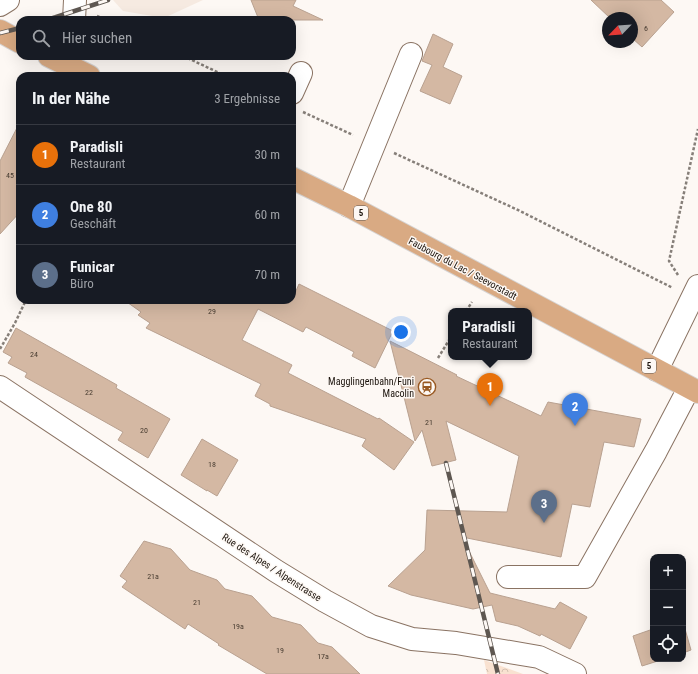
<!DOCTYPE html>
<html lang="de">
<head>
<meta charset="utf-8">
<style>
	body { margin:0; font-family:"Roboto Condensed",sans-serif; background:#20242c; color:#f1f3f6 }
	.controls { position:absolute; right:12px; bottom:12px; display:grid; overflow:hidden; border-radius:8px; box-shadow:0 4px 16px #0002 }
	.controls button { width:36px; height:36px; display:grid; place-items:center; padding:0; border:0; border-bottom:1px solid #363941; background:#171b24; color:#f1f3f6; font:20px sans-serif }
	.compass { position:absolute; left:602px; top:12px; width:36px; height:36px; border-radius:50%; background:#171b24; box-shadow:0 4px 16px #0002; rotate:245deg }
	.you { position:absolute; left:401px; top:332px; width:14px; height:14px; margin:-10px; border:3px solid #fff; border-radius:50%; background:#1a73e8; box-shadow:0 0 0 6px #1a73e833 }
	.badge { display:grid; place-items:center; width:26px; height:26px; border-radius:50%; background:#995922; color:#fff; font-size:13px; font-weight:700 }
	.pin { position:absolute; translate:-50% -33px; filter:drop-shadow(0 1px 2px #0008) }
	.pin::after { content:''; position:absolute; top:21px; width:14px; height:12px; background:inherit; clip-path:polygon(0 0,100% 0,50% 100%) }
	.popup { position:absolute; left:448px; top:308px; width:84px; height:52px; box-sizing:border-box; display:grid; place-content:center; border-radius:8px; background:#171b24; filter:drop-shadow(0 1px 3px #0005); font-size:13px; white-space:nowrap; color:#9ea1a6 }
	.popup b { font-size:15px; color:#f1f3f6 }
	.popup::after { content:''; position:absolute; left:50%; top:100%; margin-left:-8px; border:8px solid transparent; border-top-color:#171b24 }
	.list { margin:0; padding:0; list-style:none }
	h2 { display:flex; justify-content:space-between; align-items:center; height:52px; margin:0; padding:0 16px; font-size:17px }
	h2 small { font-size:13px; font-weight:400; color:#9ea1a6 }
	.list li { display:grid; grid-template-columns:26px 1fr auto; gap:12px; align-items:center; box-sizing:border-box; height:60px; padding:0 16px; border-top:1px solid #363941 }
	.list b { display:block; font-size:15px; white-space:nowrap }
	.list p { margin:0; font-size:13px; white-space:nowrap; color:#9ea1a6 }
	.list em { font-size:13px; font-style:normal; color:#9ea1a6 }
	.icon { flex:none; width:22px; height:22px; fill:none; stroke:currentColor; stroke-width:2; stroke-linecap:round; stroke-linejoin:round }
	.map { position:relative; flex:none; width:698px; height:674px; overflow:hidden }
	.search { position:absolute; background:#171b24; box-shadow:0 4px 16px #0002; left:16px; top:16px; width:280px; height:44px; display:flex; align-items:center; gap:10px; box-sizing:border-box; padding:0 14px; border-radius:12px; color:#9ea1a6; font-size:15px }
	.panel { position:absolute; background:#171b24; box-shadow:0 4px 16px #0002; left:16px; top:72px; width:280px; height:232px; border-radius:12px }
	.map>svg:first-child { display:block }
	.built { fill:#f6eae1 }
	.forest { fill:url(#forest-crowns) }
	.building { fill:#d4b8a3; stroke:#b9a190 }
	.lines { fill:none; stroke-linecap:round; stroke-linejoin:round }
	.minor-casing { stroke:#8a7363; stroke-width:24 }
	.major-casing { stroke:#d6d4d3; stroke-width:24 }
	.path { stroke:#867f79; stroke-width:2.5; stroke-dasharray:3 2; stroke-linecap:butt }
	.minor { stroke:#fff; stroke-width:22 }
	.major { stroke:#d9aa83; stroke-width:22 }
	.rail-casing { stroke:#5e5751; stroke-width:4.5 }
	.rail { stroke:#fdf8f4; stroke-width:3; stroke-dasharray:9; stroke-linecap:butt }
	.labels { text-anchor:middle; stroke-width:3; stroke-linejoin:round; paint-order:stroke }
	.number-label { font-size:8px; fill:#483c31 }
	.shield { fill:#fdf8f4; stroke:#5e5751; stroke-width:1 }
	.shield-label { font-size:9px; font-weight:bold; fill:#1a120b }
	.street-label { font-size:10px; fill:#1a120b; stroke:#fdf8f4 }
	.poi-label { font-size:10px; fill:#1a120b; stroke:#fdf8f4; text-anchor:end }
</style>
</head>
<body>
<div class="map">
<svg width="698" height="674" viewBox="0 0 698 674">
	<defs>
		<pattern id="forest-crowns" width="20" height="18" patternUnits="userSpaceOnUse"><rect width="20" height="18" fill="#f9e2d1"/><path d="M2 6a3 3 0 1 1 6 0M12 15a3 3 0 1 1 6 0" fill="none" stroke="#d5c1b2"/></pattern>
	</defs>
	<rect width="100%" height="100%" fill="#fdf8f4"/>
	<path class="built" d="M113 0H203L164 18 123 11Z"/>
	<path class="forest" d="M484 660 523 674H487Z"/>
	<path class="building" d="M251 0H296L293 6 323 20H259Z
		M591 0H661L674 12 642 47 632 38V18H610Z
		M433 34 453 44 443 67 462 76 450 104 420 91 432 65 422 61Z
		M20 122V212L0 234V161Z
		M299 284 393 331 375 368 352 356 354 352 306 327 303 332 258 309 242 340 292 365 288 373 378 419 379 418 414 442 394 470 362 446 366 439 270 406V404L255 396 261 384 146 328 150 323 138 315 141 312 124 300H292Z
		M16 328 117 385 116 388 170 419 148 458 118 440 123 432 25 377 27 373 8 363 12 357 3 352Z
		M390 341 457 375 456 376 541 416 548 402 641 419 634 447 604 442 590 507 572 504 561 557 462 537 490 593 555 609 560 602 587 617 570 649 541 634 540 636 518 626 496 621 492 605 473 609 411 595 388 586 425 550 427 510 507 512 519 456 446 421 456 460 432 466 422 430 415 441Z
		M202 439 238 460 217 496 207 490V491L181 475Z
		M144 541 171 549 190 570 217 580 225 589 252 596 272 617 301 625 318 643 332 647 360 674H267L218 645 219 644 188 624 185 629 122 587 127 581 120 576Z
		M683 622 691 650 683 653Z
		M653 629V659H664L642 666 633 636Z"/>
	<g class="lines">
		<defs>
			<path id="minor" d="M0 5 8 0
				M74 20 75 0
				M292 93 301 73
				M349 206 411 54
				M657 370 698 286
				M0 387 276 571 325 601 371 626 412 639 456 643 539 657 575 674
				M508 577H585L656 451 689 388"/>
			<path id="major" d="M0 31 20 42
				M49 56 89 76
				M292 178 349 206 698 392"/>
		</defs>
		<use href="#minor" class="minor-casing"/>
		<use href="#major" class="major-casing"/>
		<path class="path" d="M97 16 107 20
			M183 56 226 76
			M303 112 353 135
			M394 153 518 210 673 288
			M678 275 669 261 698 129
			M466 311 472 302
			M0 349 15 323 26 300
			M438 358 451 337"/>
		<use href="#minor" class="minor"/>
		<use href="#major" class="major"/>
		<defs>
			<path id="rail" d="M47 20 108 0
				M0 33 20 28
				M446 463 498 674"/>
		</defs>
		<use href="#rail" class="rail-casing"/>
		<use href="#rail" class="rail"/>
	</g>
	<defs>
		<symbol id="station-ring" viewBox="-11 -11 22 22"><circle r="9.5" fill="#fdf8f4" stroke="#995922" stroke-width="1.5"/><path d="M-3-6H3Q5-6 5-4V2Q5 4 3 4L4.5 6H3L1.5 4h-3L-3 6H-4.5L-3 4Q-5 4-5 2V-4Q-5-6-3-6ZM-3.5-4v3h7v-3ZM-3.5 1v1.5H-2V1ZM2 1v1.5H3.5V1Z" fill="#995922"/></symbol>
	</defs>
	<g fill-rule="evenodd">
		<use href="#station-ring" x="417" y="377" width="20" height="20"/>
	</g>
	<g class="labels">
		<g class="number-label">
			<text x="646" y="31">6</text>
			<text x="10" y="178">45</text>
			<text x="212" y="314">29</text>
			<text x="34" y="357">24</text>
			<text x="89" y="395">22</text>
			<text x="429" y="425">21</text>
			<text x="144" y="433">20</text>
			<text x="212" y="467">18</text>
			<text x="153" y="579">21a</text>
			<text x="197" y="605">21</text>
			<text x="238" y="629">19a</text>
			<text x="280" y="653">19</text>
			<text x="323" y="659">17a</text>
		</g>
		<g class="shield">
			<rect x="354" y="206" width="14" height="14" rx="3"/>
			<rect x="642" y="359" width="14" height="14" rx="3"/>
		</g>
		<g class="shield-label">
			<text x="361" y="216">5</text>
			<text x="649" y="369">5</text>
		</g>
		<g class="street-label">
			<text transform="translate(463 268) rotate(28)" y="4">Faubourg du Lac / Seevorstadt</text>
			<text transform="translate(272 567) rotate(33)" y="4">Rue des Alpes / Alpenstrasse</text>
		</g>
		<g class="poi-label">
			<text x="414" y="385">Magglingenbahn/Funi<tspan x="414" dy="12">Macolin</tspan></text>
		</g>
	</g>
</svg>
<div class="controls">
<button>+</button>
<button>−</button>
<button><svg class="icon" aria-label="locate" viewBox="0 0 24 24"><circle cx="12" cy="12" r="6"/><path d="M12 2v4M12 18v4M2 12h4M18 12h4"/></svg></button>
</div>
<svg class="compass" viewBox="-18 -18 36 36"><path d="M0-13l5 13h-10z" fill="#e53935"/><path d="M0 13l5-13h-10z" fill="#9ea1a6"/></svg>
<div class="you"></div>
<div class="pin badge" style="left:490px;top:406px;background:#e8710a">1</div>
<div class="popup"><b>Paradisli</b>Restaurant</div>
<div class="pin badge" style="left:575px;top:426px;background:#3f7fe0">2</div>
<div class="pin badge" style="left:544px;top:523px;background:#5c6f8a">3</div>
<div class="search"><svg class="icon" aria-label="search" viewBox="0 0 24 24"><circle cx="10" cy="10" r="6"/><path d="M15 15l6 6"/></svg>Hier suchen</div>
<section class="panel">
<h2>In der Nähe<small>3 Ergebnisse</small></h2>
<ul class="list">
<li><span class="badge" style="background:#e8710a">1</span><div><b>Paradisli</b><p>Restaurant</p></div><em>30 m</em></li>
<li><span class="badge" style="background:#3f7fe0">2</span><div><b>One 80</b><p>Geschäft</p></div><em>60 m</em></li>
<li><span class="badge" style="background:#5c6f8a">3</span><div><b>Funicar</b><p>Büro</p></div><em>70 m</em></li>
</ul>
</section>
</div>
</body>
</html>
